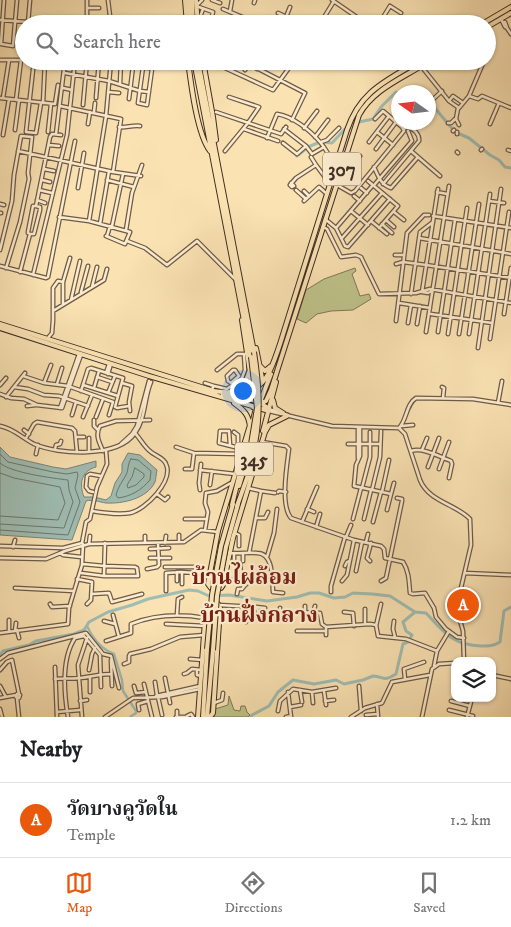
<!DOCTYPE html>
<html lang="en">
<head>
<meta charset="utf-8">
<style>
	body { margin:0; font-family:"IM FELL DW Pica","Noto Serif Thai",serif; background:#f2f2f2; color:#202124 }
	.controls { position:absolute; right:15px; bottom:15px; display:grid; overflow:hidden; border-radius:10px; box-shadow:0 1px 4px #0004 }
	.controls button { width:45px; height:45px; display:grid; place-items:center; padding:0; border:0; border-bottom:1px solid #e0e0e0; background:#fff; color:#202124; font:25px sans-serif }
	.compass { position:absolute; left:391px; top:85px; width:45px; height:45px; border-radius:50%; background:#fff; box-shadow:0 1px 4px #0004; rotate:284deg }
	.you { position:absolute; left:242px; top:390px; width:18px; height:18px; margin:-12px; border:4px solid #fff; border-radius:50%; background:#1a73e8; box-shadow:0 0 0 8px #1a73e833 }
	.badge { display:grid; place-items:center; width:32px; height:32px; border-radius:50%; background:#ea580c; color:#fff; font-size:16px; font-weight:700 }
	.pin { position:absolute; translate:-50% -50%; border:2px solid #fff; box-shadow:0 1px 5px #0006 }
	.list { margin:0; padding:0; list-style:none }
	h2 { display:flex; justify-content:space-between; align-items:center; height:65px; margin:0; padding:0 20px; font-size:21px }
	h2 small { font-size:16px; font-weight:400; color:#757577 }
	.list li { display:grid; grid-template-columns:32px 1fr auto; gap:15px; align-items:center; box-sizing:border-box; height:75px; padding:0 20px; border-top:1px solid #e0e0e0 }
	.list b { display:block; font-size:19px; white-space:nowrap }
	.list p { margin:0; font-size:16px; white-space:nowrap; color:#757577 }
	.list em { font-size:16px; font-style:normal; color:#757577 }
	.icon { flex:none; width:28px; height:28px; fill:none; stroke:currentColor; stroke-width:2; stroke-linecap:round; stroke-linejoin:round }
	.map { position:relative; flex:none; width:511px; height:717px; overflow:hidden }
	.search { position:absolute; background:#fff; box-shadow:0 1px 4px #0004; left:15px; right:15px; top:15px; height:55px; display:flex; align-items:center; gap:12px; box-sizing:border-box; padding:0 18px; border-radius:28px; color:#757577; font-size:19px }
	.sheet { height:140px; background:#fff }
	nav { display:flex; justify-content:space-around; align-items:center; box-sizing:border-box; height:70px; border-top:1px solid #e0e0e0; background:#fff; font-size:14px; color:#757577 }
	nav a { display:grid; justify-items:center; gap:2px }
	nav .on { color:#ea580c }
	.map>svg:first-child { display:block }
	.green { fill:#bfc38b; stroke:#7f7858 }
	.water { fill:#9fbdb3; stroke:#79837a }
	.lines { fill:none; stroke-linecap:round; stroke-linejoin:round }
	.shore { stroke:#6f756c; stroke-width:1 }
	.canal { stroke:#9fbdb3; stroke-width:2.5 }
	.river { stroke:#9fbdb3; stroke-width:3 }
	.minor-casing { stroke:#6e5a48; stroke-width:5 }
	.major-casing { stroke:#3f2d24; stroke-width:6 }
	.minor { stroke:#fcecce; stroke-width:2.5 }
	.major { stroke:#fae2b3; stroke-width:4 }
	.major-bridge-casing { stroke:#3f2d24; stroke-width:6; stroke-linecap:butt }
	.major-bridge { stroke:#fae2b3; stroke-width:4 }
	.labels { text-anchor:middle; stroke-width:4.5; stroke-linejoin:round; paint-order:stroke }
	.shield { fill:#fcecce; stroke:#786657; stroke-width:1 }
	.shield-label { font-size:19px; font-weight:bold; fill:#3f2d24 }
	.quarter-label { font-size:22px; font-weight:bold; fill:#7a1f14; stroke:#fcecce }
</style>
</head>
<body>
<div class="map">
<svg width="511" height="717" viewBox="0 0 511 717">
	<rect width="100%" height="100%" fill="#fae2b3"/>
	<filter id="stains"><feTurbulence type="fractalNoise" baseFrequency=".004" numOctaves="4"/><feColorMatrix values="0 0 0 0 .2 0 0 0 0 .09 0 0 0 0 .02 0 0 0 .5 -.17"/></filter>
	<radialGradient id="worn" r=".72"><stop offset=".6" stop-color="#630" stop-opacity="0"/><stop offset="1" stop-color="#630" stop-opacity=".3"/></radialGradient>
	<path class="green" d="M355 268 356 271 352 274 360 296 369 294 371 299 353 310 331 311 317 314 306 323 297 319 306 290 324 279Z
		M229 696 234 710 240 711 241 706H245L247 712 250 715 248 717H214L215 709 228 705Z"/>
	<path class="water" d="M0 447 10 457 53 467 66 469 96 461V467C81 471 79 484 84 497H94L106 500 111 496 115 483 122 472V464L128 453 140 455 157 470C156 474 156 479 155 482 147 499 122 504 106 503 99 502 93 499 86 501L72 540 0 535Z"/>
	<g class="lines">
		<path class="shore" d="M0 454 8 462 53 472 67 474 77 472 78 475 75 488 80 502 68 535 0 530
			M131 459 138 460 151 471 150 480C141 490 132 496 118 498L116 495C118 487 122 482 126 475 129 469 127 465 131 459Z
			M0 463C11 473 52 478 68 480L69 490 73 502 64 528 0 524
			M135 468 144 474V477L136 485 128 488 127 485 132 477Z
			M0 473 14 478 60 487 65 503 58 520 0 516"/>
		<path class="canal" d="M87 626C93 639 101 649 114 654L122 680 123 691 136 711V713L130 717"/>
		<path class="river" d="M428 108 434 107 455 132 469 138 490 155 499 160 505 167 511 168
			M359 122 373 119 381 107 396 92 398 93
			M322 142 332 143 345 129
			M308 147 320 142
			M297 156 307 148
			M0 655 3 651 29 645 36 641 74 634 84 630 89 622 108 612 132 605 148 599 189 590 198 591 209 596 229 595 267 601 297 597 310 593H319L334 598 345 597 353 593 372 594 390 596 415 612 426 613C444 632 452 645 481 646 488 646 494 646 500 642L504 611 511 607
			M251 717 252 715 269 706 278 692 293 680 314 684 336 680 344 684 363 680 373 676C385 677 383 682 396 674L403 644 408 642 412 635 406 631 403 622 415 612"/>
		<defs>
			<path id="minor" d="M4 0 1 44 13 46 17 0
				M108 0 111 24
				M202 0 196 6 213 12 210 24
				M212 0 220 3
				M332 0 367 24
				M254 3 255 0
				M87 8H99
				M223 9 259 24
				M230 11 232 0
				M278 13 301 24
				M286 17 290 7
				M197 18 200 17 203 9
				M501 19 505 27 507 28 505 22H503
				M0 20 28 22
				M28 23 30 0
				M87 24V0
				M275 24 280 14
				M320 24 334 1
				M379 24 390 6 401 13
				M424 24 427 18
				M507 28 511 34
				M0 60H21
				M34 61 26 132 36 133 41 103
				M243 61 305 93 292 120
				M273 61 289 68
				M121 65 149 68 152 69 147 105 138 103 143 67
				M421 66 449 101 459 108 469 96 484 61
				M142 67V61
				M223 67 273 90 294 61
				M257 69 260 61
				M245 70 249 65
				M65 73 109 81 140 91 149 92
				M120 84 121 61
				M63 88 72 90
				M108 92 119 93
				M469 96 478 99 482 96 511 108
				M0 98 55 104 58 85
				M3 98 9 60
				M96 98 99 61
				M129 99 133 66
				M16 100 21 60 24 55
				M449 101 453 96 463 103
				M43 103 45 61
				M428 104 442 91
				M83 105 87 61
				M60 106 121 119 113 172
				M458 108 456 119 459 125
				M94 112 95 103
				M216 112 281 134 286 127
				M448 123H451L455 119
				M88 124 90 112
				M490 124 499 103
				M119 127C126 128 132 125 140 126
				M304 128 317 111
				M244 129 278 141
				M284 129 306 146 312 154 324 147
				M15 130 19 100
				M453 131 454 130
				M48 132 51 104
				M377 132 393 145
				M56 134 65 61
				M457 134V132
				M3 135 9 99
				M315 137 328 120
				M267 138 277 114C292 116 310 130 320 142 326 149 330 158 336 165
				M321 142 327 140 339 128
				M369 142 389 116
				M283 143 297 154 306 146
				M49 145 59 146
				M376 149 396 122
				M481 150 482 149
				M508 150 511 151
				M18 151 113 172 141 176
				M225 151 248 123 259 107 229 97
				M411 151 440 176
				M457 152 458 153
				M311 157 316 165
				M351 161 360 156
				M374 167C378 176 381 185 391 188L418 157
				M44 169 54 171
				M339 176 346 175 351 161 345 159
				M42 180 50 182
				M107 180 134 187
				M368 181 398 206 379 228
				M375 184 412 141 408 131
				M383 184 419 141C420 135 414 128 407 127L404 129
				M290 185 296 178 316 165 330 184
				M290 185 292 187 294 186 291 183
				M337 185 351 193 355 191 404 131 402 127 383 111 375 119
				M78 188 84 153
				M361 188 367 193
				M39 190 52 193
				M296 190 306 199
				M304 191 309 196
				M437 192 447 194
				M354 196 360 201
				M37 200 45 203
				M304 201 319 187 327 194
				M489 201 504 203
				M0 204 4 205
				M351 211 368 225
				M394 212 404 220
				M0 213H1
				M433 216 511 228
				M59 217 89 221 130 232 125 244 106 236
				M325 219 336 228 345 246 348 247 390 199
				M386 220 394 227
				M89 221 106 116 111 61
				M371 221 387 234
				M100 224 109 171
				M382 224 392 233
				M112 226 123 174
				M323 227 327 229 341 257 356 255 361 257 379 294 416 293 430 289 511 303
				M336 228 373 185
				M126 230 132 193 142 165
				M30 234 28 233V232L33 206H36L50 137 52 134 61 135
				M107 236 110 226
				M342 238 382 193
				M419 238 511 254
				M127 241 145 248 167 265 197 241 235 279
				M0 250 12 201 14 175 21 136 32 137 28 173 29 179 20 222 6 268
				M395 255H404
				M396 264 403 262 426 265 511 278
				M0 266 46 278 48 277 75 141
				M20 272 30 234H34L40 210V207L36 206
				M33 275 67 135 75 61
				M92 287 97 267
				M432 291 428 293 422 292 438 189
				M81 292 88 266
				M411 294 420 232 433 222
				M71 300 80 261
				M399 303 430 308
				M63 304V282L70 258
				M53 311 104 280 107 269
				M431 314 492 323
				M504 314 511 268
				M396 321 407 233 424 215H429
				M408 323 411 305
				M417 324 420 306
				M426 332 449 186
				M438 332 455 220
				M448 334 467 208
				M459 334 479 204
				M469 334 490 194
				M47 339 52 333 53 320V288L58 281 63 282
				M490 339 509 212
				M478 348 501 189
				M217 370 237 354H245
				M106 373 109 364
				M108 374 111 364
				M23 376 44 383 68 386 113 402 109 415
				M97 377 112 382
				M232 382 239 376 235 370H233L227 376 228 381 234 385
				M44 383 51 365
				M122 383 132 386 129 402 130 411
				M205 383 214 386
				M57 384 62 368
				M0 385 6 378
				M83 385 118 396
				M14 387 28 389 44 395 59 396 88 406
				M442 387 444 388 443 398
				M94 388 99 371
				M212 389 214 386 227 389 242 378 245 370 244 354
				M81 391 88 369 91 368 123 378 115 407 117 408 129 406
				M108 393 115 376
				M0 394 11 398 24 399 37 405 62 408 81 355
				M6 397 25 373
				M498 403 502 381
				M27 406 36 405
				M60 408 79 354
				M269 409 288 415
				M269 411 332 426 399 428
				M72 415 76 402
				M83 417 92 395
				M96 417 103 399
				M94 420V426L98 430
				M0 426C13 428 22 438 34 444 59 455 118 458 135 433 146 418 144 398 151 382
				M401 426 413 425
				M358 427V458
				M360 427V456L356 465 354 486 382 492 389 460
				M399 428 405 434 420 480C429 502 456 504 470 519L471 545 457 605 459 617 463 631 464 661
				M399 428C407 420 406 404 416 398L473 399 511 405
				M24 430 29 434
				M234 432 238 435V447
				M76 437H84
				M26 438 34 424 37 422 72 428 75 431 77 452
				M89 438V452
				M262 442 286 446 289 449C287 465 280 505 291 518L354 540 381 546 384 549 385 558 403 562C409 571 409 582 410 593L413 594 425 593 434 608 436 617 446 629 457 637 464 638
				M121 444 132 434 137 426 149 381
				M348 444H379
				M230 445 229 431H220L219 443 243 449
				M176 447 194 453 241 454
				M55 449 56 445 60 444 61 441
				M422 450 427 438
				M103 451C99 442 95 435 100 426L116 421 150 420
				M411 451C423 447 440 457 451 461L452 464 449 478
				M36 454 38 445
				M257 461H263
				M428 467 439 438
				M185 469H192L194 453
				M439 469 449 442
				M200 470 235 474
				M210 485 212 471
				M248 488 261 491
				M362 488 370 457V432
				M200 490 199 483 201 464
				M372 490 380 457 381 431
				M93 492 89 491 86 487 87 476 90 474 101 476
				M278 492 279 491 286 492
				M382 492 391 494 387 510
				M157 494 165 500 168 497
				M391 494 394 483
				M307 509 314 512
				M92 511C104 513 119 515 130 513 145 510 174 481 166 464 164 458 156 456 151 452 144 447 140 438 134 432
				M256 518H265L268 512
				M185 519H207
				M353 519 361 488
				M364 519 371 490
				M302 522 317 487
				M373 522 381 492
				M316 527 320 514
				M205 530 208 512 205 503 206 493 217 491 231 483
				M235 533 239 535V546
				M145 536V543
				M346 537 351 525
				M179 542V535
				M366 542 368 534
				M165 543 166 536
				M89 544 90 536
				M0 546 63 548 82 543 86 522 90 519 97 487 107 464 106 450
				M13 547 15 540
				M150 549 169 548
				M60 553 63 555 81 557
				M229 553C239 554 248 552 257 553 274 553 272 580 273 592L283 593
				M234 553V562L240 564 241 574
				M249 553 261 491 275 493
				M243 554V561
				M267 557 274 533 277 509
				M0 558 46 559 65 551 89 544 184 542 201 530 218 532
				M150 558H170
				M370 561 367 558 371 543
				M345 566 347 562 349 561
				M165 567H199L200 573
				M147 569 157 567 159 565 158 543
				M356 571 362 542
				M177 572V581
				M81 573 104 576H138L137 568 135 567 104 566 83 564
				M182 573V584
				M465 573 511 575
				M104 576 105 543
				M272 576 278 574
				M77 579 92 582 91 600 87 604
				M224 579 234 580
				M342 581 347 575 354 540
				M381 581 386 578 402 501V499L397 498
				M15 588 74 591
				M166 591V573L181 572 210 574
				M331 592V586L345 537
				M92 594 109 593 112 602 142 594
				M237 594 238 589H242C249 578 260 578 272 578
				M50 604 52 607 70 606
				M219 605 254 607 257 608 259 615C269 619 277 613 287 613 298 612 309 612 320 613L322 624 326 627 370 624 376 625 378 636 406 639 437 651
				M256 607 265 608
				M280 608V614
				M344 612 353 613 354 626
				M305 613V606
				M313 613 315 606
				M113 615 119 637
				M177 615 178 599 182 597
				M104 621 115 624
				M394 621 393 629 395 637
				M246 622 250 606
				M166 624 205 626
				M365 624V609
				M376 626 381 604
				M326 627V635
				M17 630 19 638
				M9 631V620
				M15 631 16 623
				M297 631H326
				M0 633 68 624 69 608 82 565 83 544
				M106 641 131 633V624C154 615 181 614 205 618
				M0 659 8 653 86 633 103 654 111 656 119 688
				M190 659 203 660
				M111 660 112 686
				M124 664 129 662V656L130 654 151 649 180 637 204 635
				M434 666 437 651 449 631
				M55 667 57 717
				M0 670 7 662 12 660 19 694
				M89 670 92 654 95 648
				M197 670V675L201 676
				M184 674 187 673 192 669 202 670
				M492 675 511 679
				M90 677V692
				M165 678 170 703
				M55 679C63 678 72 679 80 678 90 677 100 674 111 674
				M405 679 404 669 424 662
				M155 682 157 695
				M144 684 152 717
				M0 686 6 697
				M134 686 136 693 146 692
				M359 686 361 711
				M300 690 302 702
				M324 691 326 705
				M288 692 291 717
				M312 692 313 703
				M17 694 20 695 19 698 16 697Z
				M156 696 200 686
				M158 697 162 715
				M0 698 16 695
				M17 698 19 717
				M80 701 87 700
				M325 701 334 700
				M451 701 470 706
				M214 703 222 700 223 693
				M377 704 378 717
				M290 707 301 705
				M0 709 2 717
				M139 710 138 704 148 701
				M449 710 473 716
				M177 711V717
				M278 711 280 701 293 689 312 692 336 688
				M57 712 80 710
				M366 715 377 714
				M187 716 191 714 193 717
				M68 717C64 693 61 659 75 638L84 636 100 655 101 687
				M82 717 78 665 87 638
				M105 717 133 698 162 697 200 689
				M176 717H187
				M286 717 291 716
				M351 717 365 708 382 703 392 682 430 675
				M422 717 432 669 439 664 455 663
				M467 717 472 698"/>
			<path id="major" d="M185 0 187 24
				M189 0 190 24
				M192 0 193 24
				M196 0 198 24
				M482 24 511 7
				M487 27 511 13
				M188 61C191 84 197 134 210 151
				M194 61 251 357
				M198 61 254 352
				M203 61 213 117 216 140
				M242 320 251 379 252 382 256 383 262 378 256 348
				M0 324 214 391
				M0 328 149 376 269 411
				M260 366 265 371 271 366
				M214 391C260 397 266 386 280 344L347 130C360 91 386 81 419 61
				M229 392C239 388 246 384 249 372
				M223 394 258 401 269 409
				M273 400 275 408 283 413
				M260 402 271 374
				M234 403C244 410 249 415 250 427
				M253 407 266 401 271 390 359 115C374 88 404 78 429 61
				M250 425 218 531 208 584 211 588H221L223 585 233 538 265 432 269 425 287 416
				M263 431 276 382
				M247 474 255 444
				M239 486 250 450
				M232 505 256 408
				M237 506 257 450
				M221 546 233 504
				M226 547 238 504
				M198 717 206 607 210 604H218L220 608 213 713 210 717
				M203 717 207 649
				M207 717 213 650"/>
		</defs>
		<use href="#minor" class="minor-casing"/>
		<use href="#major" class="major-casing"/>
		<use href="#minor" class="minor"/>
		<use href="#major" class="major"/>
		<defs>
			<path id="major-bridge" d="M254 352C259 384 261 412 255 444
				M250 450 257 408 251 357
				M207 649 212 595 221 546
				M213 650 217 596 226 547"/>
		</defs>
		<use href="#major-bridge" class="major-bridge-casing"/>
		<use href="#major-bridge" class="major-bridge"/>
	</g>
	<g class="labels">
		<g class="shield">
			<rect x="323" y="152.5" width="38" height="33" rx="4"/>
			<rect x="235" y="442.5" width="38" height="33" rx="4"/>
		</g>
		<g class="shield-label">
			<text x="342" y="176">307</text>
			<text x="254" y="466">345</text>
		</g>
		<g class="quarter-label">
			<text x="244" y="584">บ้านไผ่ล้อม</text>
			<text x="259" y="622">บ้านฝั่งกลาง</text>
		</g>
	</g>
	<rect width="100%" height="100%" filter="url(#stains)"/>
	<rect width="100%" height="100%" fill="url(#worn)"/>
</svg>
<div class="controls">
<button><svg class="icon" aria-label="layers" viewBox="0 0 24 24"><path d="M12 4l9 5-9 5-9-5zM3 14l9 5 9-5"/></svg></button>
</div>
<svg class="compass" viewBox="-18 -18 36 36"><path d="M0-13l5 13h-10z" fill="#e53935"/><path d="M0 13l5-13h-10z" fill="#757577"/></svg>
<div class="you"></div>
<div class="pin badge" style="left:463px;top:605px">A</div>
<div class="search"><svg class="icon" aria-label="search" viewBox="0 0 24 24"><circle cx="10" cy="10" r="6"/><path d="M15 15l6 6"/></svg>Search here</div>
</div>
<section class="sheet">
<h2>Nearby<small></small></h2>
<ul class="list">
<li><span class="badge">A</span><div><b>วัดบางคูวัดใน</b><p>Temple</p></div><em>1.2 km</em></li>
</ul>
</section>
<nav>
<a class="on"><svg class="icon" aria-label="map" viewBox="0 0 24 24"><path d="M3 6l6-2 6 2 6-2v14l-6 2-6-2-6 2zM9 4v14M15 6v14"/></svg>Map</a>
<a><svg class="icon" aria-label="directions" viewBox="0 0 24 24"><path d="M12 3l9 9-9 9-9-9zM9 14v-3h6M13 9l2 2-2 2"/></svg>Directions</a>
<a><svg class="icon" aria-label="saved" viewBox="0 0 24 24"><path d="M7 4h10v16l-5-4-5 4z"/></svg>Saved</a>
</nav>
</body>
</html>
